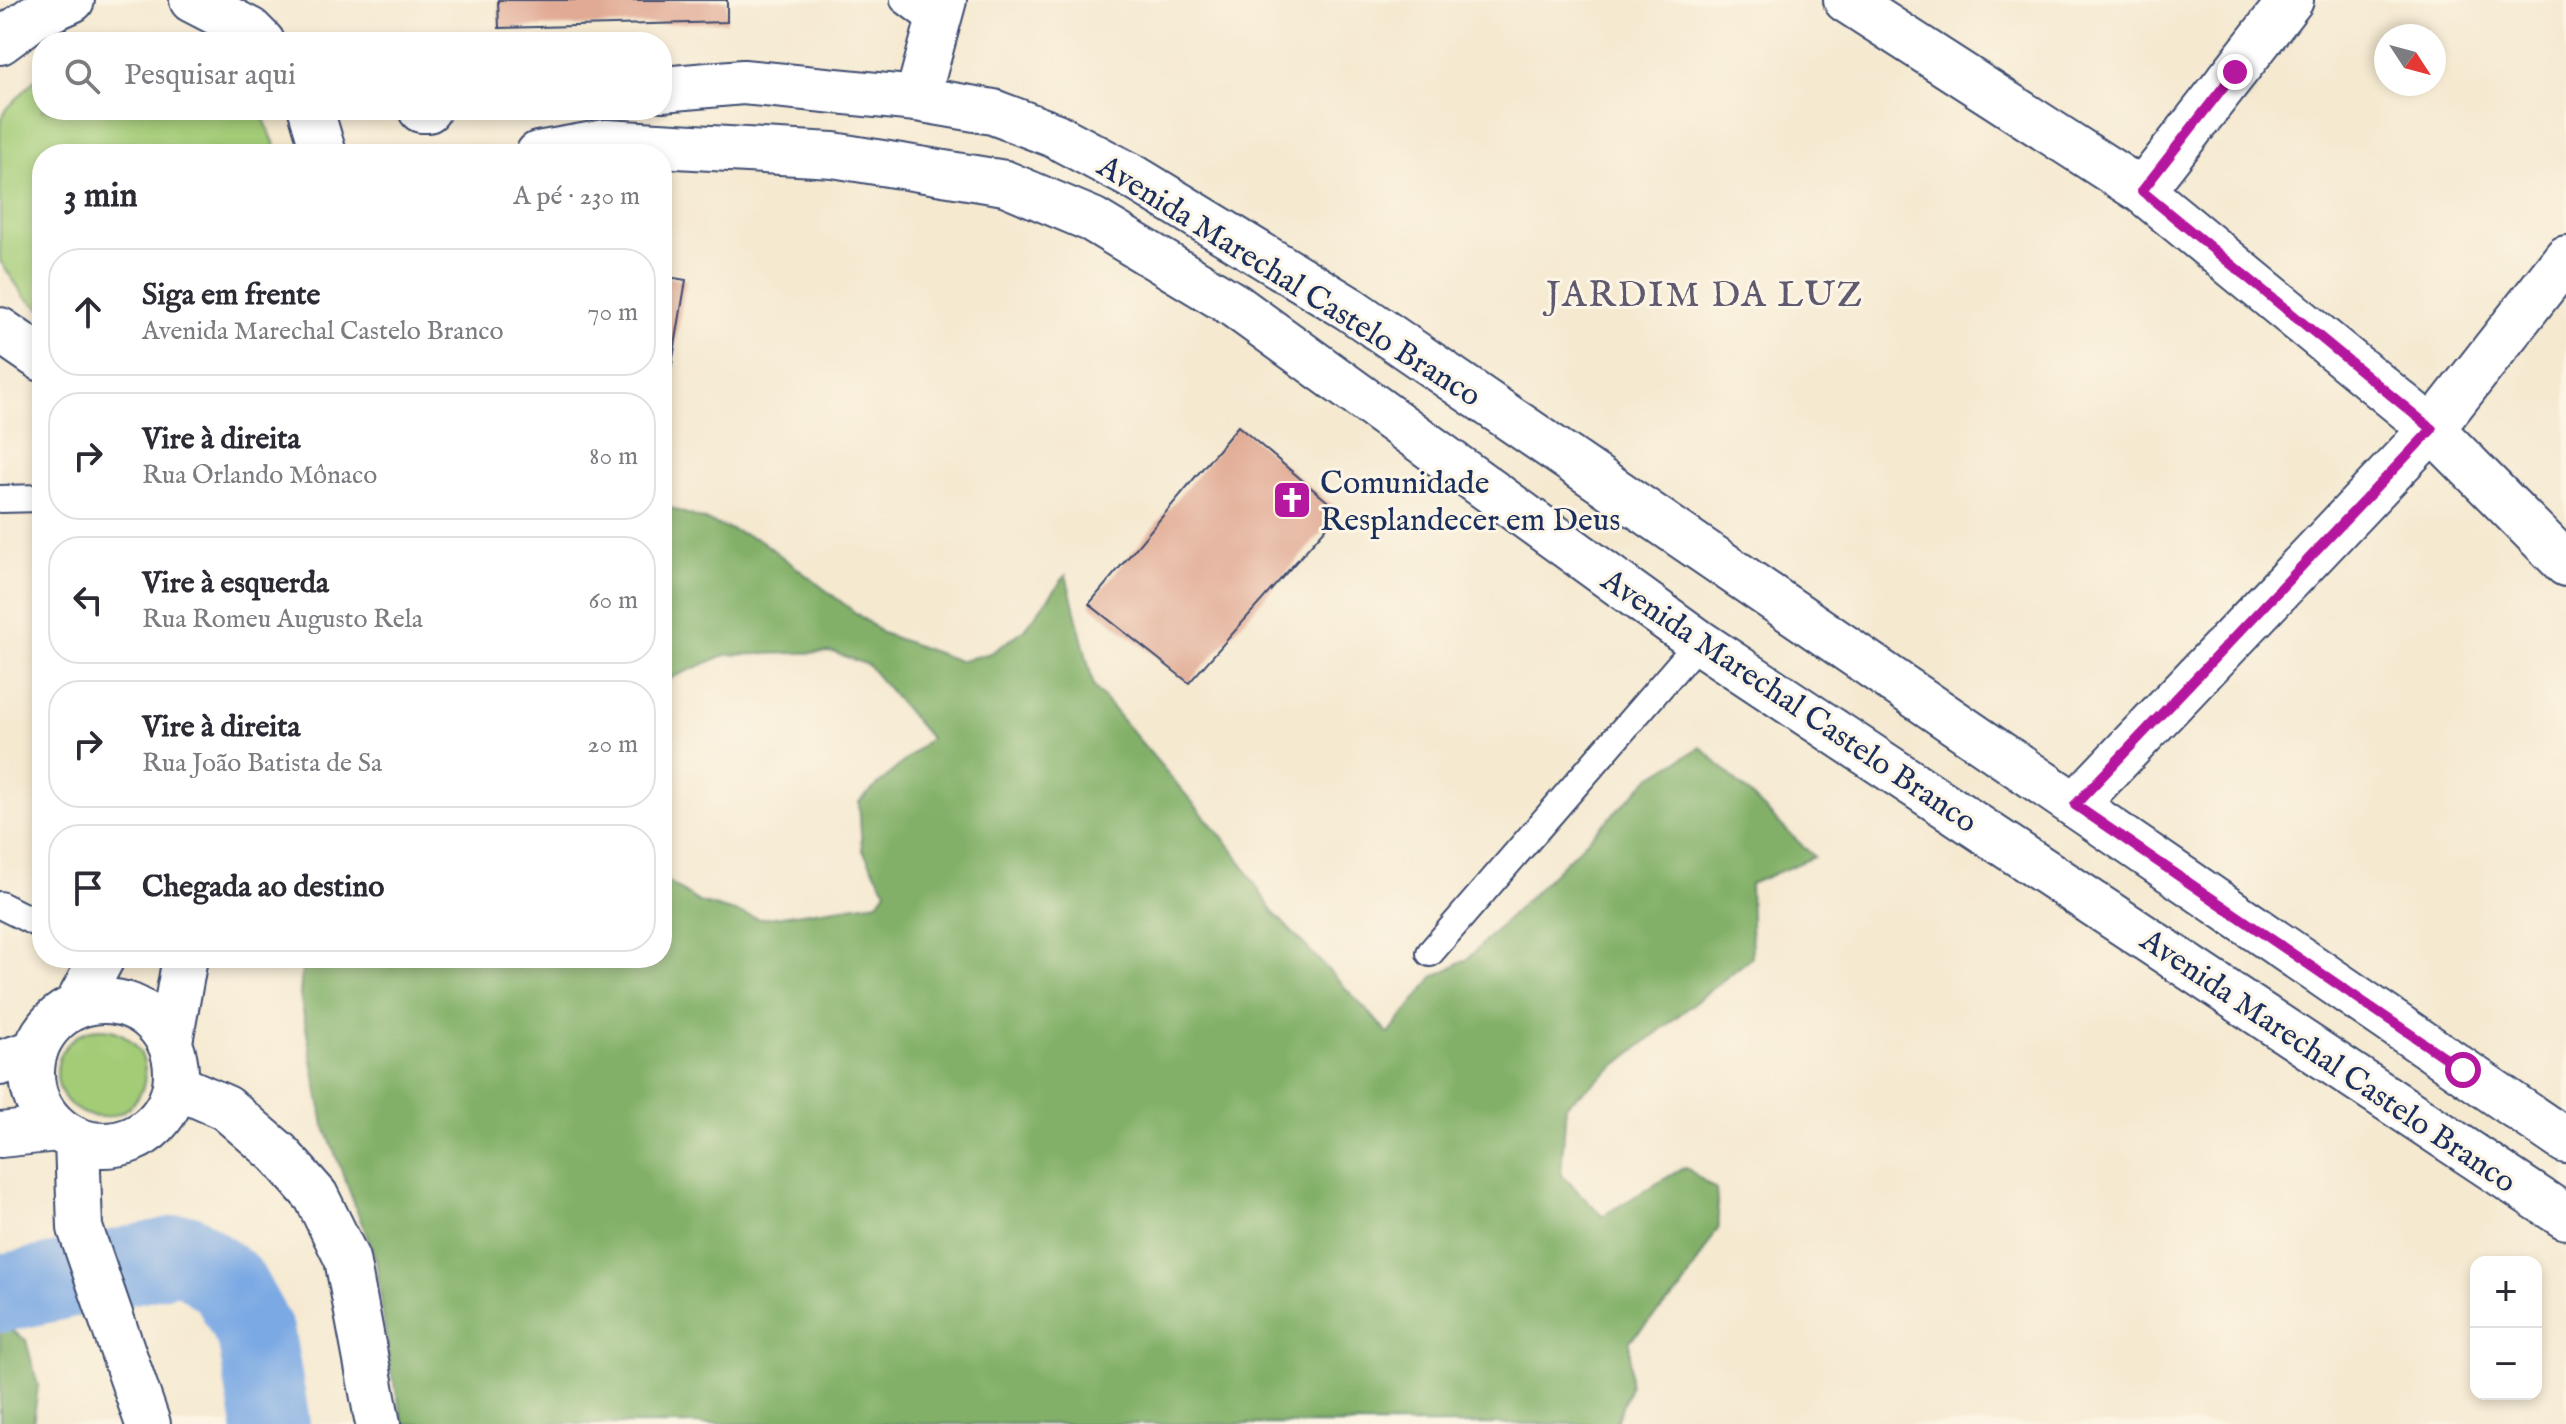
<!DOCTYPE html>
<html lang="pt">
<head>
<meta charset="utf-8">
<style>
	body { margin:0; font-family:"IM FELL English",serif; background:#f7f7f7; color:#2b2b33 }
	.controls { position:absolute; right:24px; bottom:24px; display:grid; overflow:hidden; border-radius:16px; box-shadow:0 4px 12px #0003 }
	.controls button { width:72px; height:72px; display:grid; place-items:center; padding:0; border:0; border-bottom:2px solid #e1e1e2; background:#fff; color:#2b2b33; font:40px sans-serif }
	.compass { position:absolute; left:2374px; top:24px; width:72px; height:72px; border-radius:50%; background:#fff; box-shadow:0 4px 12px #0003; rotate:126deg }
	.stop { position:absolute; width:24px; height:24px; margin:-18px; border:6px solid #b5179e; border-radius:50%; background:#fff }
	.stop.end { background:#b5179e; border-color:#fff; box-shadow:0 2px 8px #0008 }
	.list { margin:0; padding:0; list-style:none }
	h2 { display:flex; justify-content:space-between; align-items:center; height:104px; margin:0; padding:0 32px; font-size:34px }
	h2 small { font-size:26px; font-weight:400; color:#7c7c81 }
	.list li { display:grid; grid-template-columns:52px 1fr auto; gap:24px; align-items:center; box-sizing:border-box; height:128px; margin:0 16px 16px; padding:0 16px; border:2px solid #e1e1e2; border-radius:32px }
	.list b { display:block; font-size:30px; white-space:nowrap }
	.list p { margin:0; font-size:26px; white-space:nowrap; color:#7c7c81 }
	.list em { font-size:26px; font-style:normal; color:#7c7c81 }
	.icon { flex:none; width:44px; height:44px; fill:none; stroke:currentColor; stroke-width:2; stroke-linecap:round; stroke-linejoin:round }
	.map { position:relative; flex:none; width:2566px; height:1424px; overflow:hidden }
	.search { position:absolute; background:#fff; box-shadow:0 4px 12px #0003; left:32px; top:32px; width:640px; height:88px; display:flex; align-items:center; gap:20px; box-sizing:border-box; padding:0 28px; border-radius:32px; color:#7c7c81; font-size:30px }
	.panel { position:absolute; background:#fff; box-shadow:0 4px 12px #0003; left:32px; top:144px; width:640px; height:824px; border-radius:32px }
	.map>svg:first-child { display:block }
	.green { fill:#a3cc77; stroke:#5f7e6a; stroke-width:2 }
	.forest { fill:#82b068; stroke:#4e7063; stroke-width:2 }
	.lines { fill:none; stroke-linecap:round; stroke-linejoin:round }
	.river { stroke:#7aa9e4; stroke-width:78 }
	.building { fill:#e1aa94 }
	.lane-casing { stroke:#3c4b6f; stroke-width:30 }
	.street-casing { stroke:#3c4b6f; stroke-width:48 }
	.secondary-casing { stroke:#3c4b6f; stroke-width:48 }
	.primary-casing { stroke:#3c4b6f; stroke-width:48 }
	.lane { stroke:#fff; stroke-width:26 }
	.street { stroke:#fff; stroke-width:44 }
	.secondary { stroke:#fff; stroke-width:44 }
	.primary { stroke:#fff; stroke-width:44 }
	.route { stroke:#b5179e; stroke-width:10 }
	.labels { text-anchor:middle; stroke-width:6; stroke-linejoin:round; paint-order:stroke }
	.street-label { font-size:32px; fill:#1b2f5e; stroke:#fcf5e5 }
	.poi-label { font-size:32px; fill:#1b2f5e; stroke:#fcf5e5; text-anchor:start }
	.quarter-label { font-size:36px; letter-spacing:2px; fill:#605a71; stroke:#fcf5e5 }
</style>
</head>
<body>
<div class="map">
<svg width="2566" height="1424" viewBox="0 0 2566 1424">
	<rect width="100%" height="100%" fill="#fcf5e5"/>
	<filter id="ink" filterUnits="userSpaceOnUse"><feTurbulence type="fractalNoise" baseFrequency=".0125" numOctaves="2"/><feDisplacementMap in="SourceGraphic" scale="16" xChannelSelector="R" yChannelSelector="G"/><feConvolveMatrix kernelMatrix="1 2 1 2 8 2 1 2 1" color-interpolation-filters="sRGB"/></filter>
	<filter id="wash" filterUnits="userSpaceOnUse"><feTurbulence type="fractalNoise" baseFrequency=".006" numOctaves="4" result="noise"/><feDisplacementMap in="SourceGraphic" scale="32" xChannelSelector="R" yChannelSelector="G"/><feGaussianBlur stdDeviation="1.8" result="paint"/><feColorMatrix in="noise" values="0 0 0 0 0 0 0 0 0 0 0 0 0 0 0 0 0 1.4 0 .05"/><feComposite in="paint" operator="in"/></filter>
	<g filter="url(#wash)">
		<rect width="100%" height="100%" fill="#f5e9d0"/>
		<path class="green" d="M42 72V110H260L279 154H42V310L25 297 0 261V124L5 111Z
			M57 1073a44 44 0 1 1 88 0a44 44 0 1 1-88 0Z"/>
		<path class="forest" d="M662 505 760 540 882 633 959 661 991 653 1025 629 1066 575 1094 687 1234 851 1272 911 1389 1034 1433 977 1466 960 1651 777 1701 747 1814 857 1750 884 1752 957 1566 1105 1561 1174 1602 1216 1685 1167 1716 1190 1719 1226 1681 1290 1630 1340V1387L1615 1424H404L389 1362 376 1260 324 1125 300 995 303 958H662V878L699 902 760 919 878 902 886 891 862 849 859 802 930 738 868 665 833 652 725 655 673 677 662 686Z
			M0 1322 26 1340 38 1386 33 1424H0Z"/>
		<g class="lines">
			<path class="river" d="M0 1294 186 1253 228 1284 256 1335 271 1424"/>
		</g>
		<g id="blocks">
			<path class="building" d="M498 0H727V22L499 28Z
				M662 276 686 280 664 412H662Z
				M1238 426 1340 512 1189 683 1089 604Z"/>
		</g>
	</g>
	<g filter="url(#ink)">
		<use href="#blocks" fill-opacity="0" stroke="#3c4b6f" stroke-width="2"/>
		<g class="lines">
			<defs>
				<path id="lane" d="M904 0 937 25
					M0 499 42 498
					M0 905 42 926
					M1430 953 1699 642"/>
				<path id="street" d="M1846 0 2142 191 2432 429 2566 564
					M917 99 944 0
					M2142 191 2291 0
					M2075 805 2432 429 2566 258
					M0 1063 35 1052
					M176 1086 226 1108 278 1153 316 1196 347 1259 378 1424
					M0 1135 58 1129"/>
				<path id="secondary" d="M32 1073a72 72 0 1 1 144 0a72 72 0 1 1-144 0Z
					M77 1005 102 958
					M170 1042 185 958
					M77 1140 80 1228 148 1424"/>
				<path id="primary" d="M192 0 250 30 262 42
					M0 42 34 17 72 0
					M662 89 743 82 917 99 993 112 1054 135 1135 178 1350 309 2566 1141
					M311 110 324 154
					M421 110H428
					M538 154 606 142 833 155 1005 183 1093 220 1234 305 1699 642 2566 1217
					M0 330 42 359"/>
			</defs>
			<use href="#lane" class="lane-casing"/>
			<use href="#street" class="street-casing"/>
			<use href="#secondary" class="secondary-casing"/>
			<use href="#primary" class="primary-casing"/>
			<use href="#lane" class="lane"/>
			<use href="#street" class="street"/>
			<use href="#secondary" class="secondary"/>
			<use href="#primary" class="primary"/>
		</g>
	</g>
	<g class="lines" filter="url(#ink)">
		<path class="route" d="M2235 72 2142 191 2432 429 2075 805 2463 1070"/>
	</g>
	<defs>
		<symbol id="church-square" viewBox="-11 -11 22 22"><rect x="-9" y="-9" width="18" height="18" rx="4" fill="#b5179e" stroke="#fcf5e5"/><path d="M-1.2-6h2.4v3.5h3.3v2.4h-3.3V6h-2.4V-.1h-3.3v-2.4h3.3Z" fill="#fff"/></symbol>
	</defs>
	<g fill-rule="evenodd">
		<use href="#church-square" x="1270" y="478" width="44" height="44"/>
	</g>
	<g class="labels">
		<g class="street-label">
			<text transform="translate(1290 280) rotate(32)" y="11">Avenida Marechal Castelo Branco</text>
			<text transform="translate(1790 700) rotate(34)" y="11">Avenida Marechal Castelo Branco</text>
			<text transform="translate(2329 1060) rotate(34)" y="11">Avenida Marechal Castelo Branco</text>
		</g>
		<g class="poi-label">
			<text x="1320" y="493">Comunidade<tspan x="1320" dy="37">Resplandecer em Deus</tspan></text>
		</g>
		<g class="quarter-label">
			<text x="1705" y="306">JARDIM DA LUZ</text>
		</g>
	</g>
</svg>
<div class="controls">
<button>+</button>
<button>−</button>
</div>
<svg class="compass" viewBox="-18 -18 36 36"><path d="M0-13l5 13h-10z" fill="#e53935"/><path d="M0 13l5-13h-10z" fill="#7c7c81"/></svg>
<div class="stop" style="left:2463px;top:1070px"></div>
<div class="stop end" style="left:2235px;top:72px"></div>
<div class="search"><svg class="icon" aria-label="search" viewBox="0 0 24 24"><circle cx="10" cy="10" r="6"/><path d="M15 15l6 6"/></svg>Pesquisar aqui</div>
<section class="panel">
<h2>3 min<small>A pé · 230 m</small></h2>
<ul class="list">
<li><svg class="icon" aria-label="ahead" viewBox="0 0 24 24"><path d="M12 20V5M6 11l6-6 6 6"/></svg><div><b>Siga em frente</b><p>Avenida Marechal Castelo Branco</p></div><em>70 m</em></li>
<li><svg class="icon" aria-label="right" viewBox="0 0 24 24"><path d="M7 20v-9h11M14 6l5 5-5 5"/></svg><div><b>Vire à direita</b><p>Rua Orlando Mônaco</p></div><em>80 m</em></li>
<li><svg class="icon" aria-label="left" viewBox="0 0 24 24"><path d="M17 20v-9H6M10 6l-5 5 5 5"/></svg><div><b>Vire à esquerda</b><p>Rua Romeu Augusto Rela</p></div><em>60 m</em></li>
<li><svg class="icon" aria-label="right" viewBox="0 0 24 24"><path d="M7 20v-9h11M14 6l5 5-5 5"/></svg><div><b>Vire à direita</b><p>Rua João Batista de Sa</p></div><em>20 m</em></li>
<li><svg class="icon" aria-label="arrive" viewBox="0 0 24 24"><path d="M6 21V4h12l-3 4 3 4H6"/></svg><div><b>Chegada ao destino</b></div></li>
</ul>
</section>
</div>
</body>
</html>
